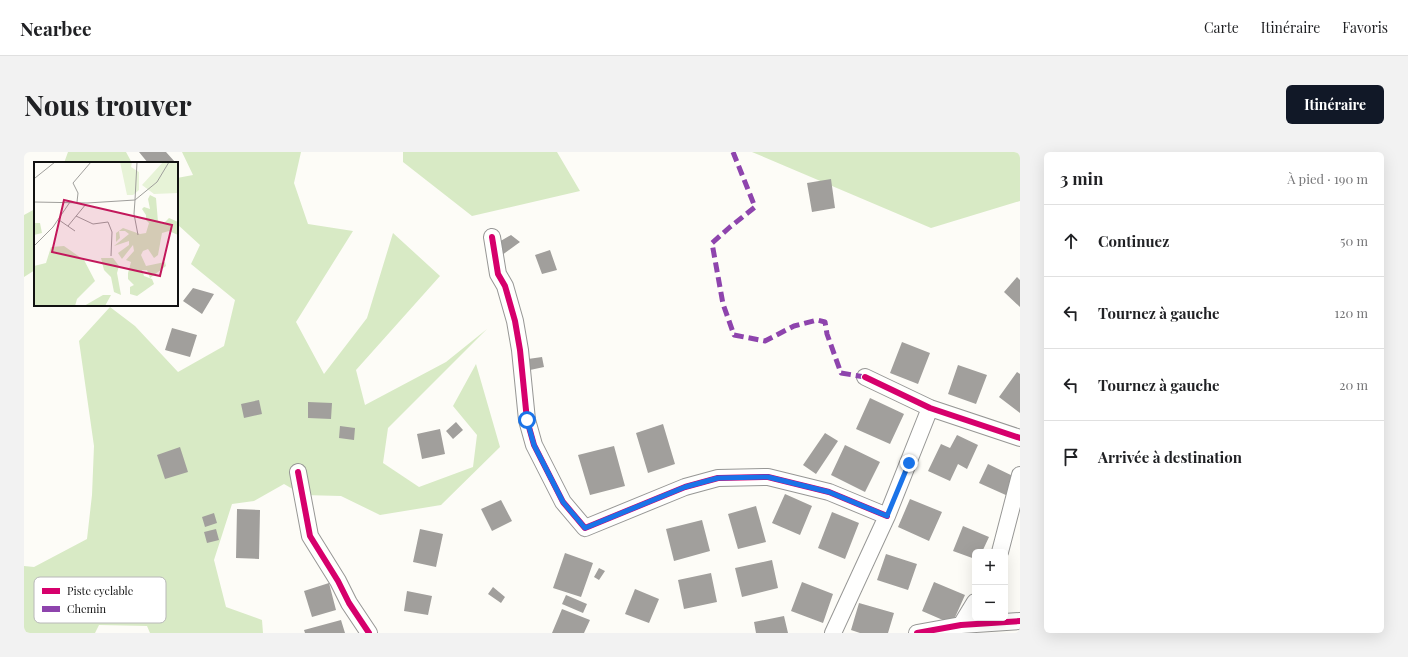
<!DOCTYPE html>
<html lang="fr">
<head>
<meta charset="utf-8">
<style>
	body { margin:0; font-family:"Playfair Display",serif; background:#f2f2f2; color:#202124 }
	.controls { position:absolute; right:12px; bottom:12px; display:grid; overflow:hidden; border-radius:6px; box-shadow:0 4px 16px #0002 }
	.controls button { width:36px; height:36px; display:grid; place-items:center; padding:0; border:0; border-bottom:1px solid #e0e0e0; background:#fff; color:#202124; font:20px sans-serif }
	.stop { position:absolute; width:12px; height:12px; margin:-9px; border:3px solid #1a73e8; border-radius:50%; background:#fff }
	.stop.end { background:#1a73e8; border-color:#fff; box-shadow:0 1px 4px #0008 }
	.list { margin:0; padding:0; list-style:none }
	h2 { display:flex; justify-content:space-between; align-items:center; height:52px; margin:0; padding:0 16px; font-size:17px }
	h2 small { font-size:13px; font-weight:400; color:#757577 }
	.list li { display:grid; grid-template-columns:26px 1fr auto; gap:12px; align-items:center; box-sizing:border-box; height:72px; padding:0 16px; border-top:1px solid #e0e0e0 }
	.list b { display:block; font-size:15px; white-space:nowrap }
	.list em { font-size:13px; font-style:normal; color:#757577 }
	.icon { flex:none; width:22px; height:22px; fill:none; stroke:currentColor; stroke-width:2; stroke-linecap:round; stroke-linejoin:round }
	.map { position:relative; flex:none; width:996px; height:481px; overflow:hidden; border-radius:6px }
	header { display:flex; align-items:center; gap:24px; box-sizing:border-box; height:56px; padding:0 20px; background:#fff; border-bottom:1px solid #e0e0e0 }
	header strong { font-size:19px }
	nav { display:flex; gap:22px; margin-inline-start:auto; font-size:14px }
	.intro { display:flex; align-items:center; justify-content:space-between; box-sizing:border-box; height:96px; padding:0 24px }
	h1 { margin:0; font-size:28px }
	.button { padding:10px 18px; border-radius:6px; background:#111827; color:#fff; font-size:14px; font-weight:700 }
	main { display:flex; gap:24px; padding:0 24px }
	aside { flex:1; background:#fff; border-radius:6px; box-shadow:0 4px 16px #0002 }
	.map>svg:first-child { display:block }
	.forest { fill:#d8eac5 }
	.building { fill:#a19f9c }
	.lines { fill:none; stroke-linecap:round; stroke-linejoin:round }
	.street-casing { stroke:#979795; stroke-width:18 }
	.street { stroke:#fffffe; stroke-width:16 }
	.quiet { stroke:#8e44ad; stroke-width:5; stroke-dasharray:10 5; stroke-linecap:butt }
	.cycleway-casing { stroke:#fff; stroke-width:8 }
	.cycleway { stroke:#d6006c; stroke-width:6 }
	.route { stroke:#1a73e8; stroke-width:5 }
	.inset-road { fill:none; stroke:#9f9e9b; stroke-width:1 }
	.view { fill:#c2185b; fill-opacity:0.15; stroke:#c2185b; stroke-width:2 }
	.inset-edge { fill:none; stroke:#111; stroke-width:2 }
	.key { fill:#fff; stroke:#b8b8b8; stroke-width:1 }
	.key-label { font-size:11px; fill:#111 }
</style>
</head>
<body>
<header>
<strong>Nearbee</strong>
<nav><a>Carte</a><a>Itinéraire</a><a>Favoris</a></nav>
</header>
<div class="intro"><h1>Nous trouver</h1><a class="button">Itinéraire</a></div>
<main>
<div class="map">
<svg width="996" height="481" viewBox="0 0 996 481">
	<rect width="100%" height="100%" fill="#fdfcf7"/>
	<path class="forest" d="M44 0H102L108 11H40Z
		M158 0H277L270 31 284 72 329 79 272 170 300 222 343 166 369 81 416 124 332 218 341 253 422 210 463 177 364 276 359 311 395 335 449 315 453 283 429 254 452 212 476 295 417 353 356 363 317 344 279 343 260 332 230 349 208 352 190 408 202 455 238 468 239 481H126L123 474 75 473 71 481H0V414L10 415 63 387 68 343 70 294 55 189 86 155 111 174 154 220 200 194 211 148 167 112 176 93 153 72V26L169 23Z
		M379 0H533L556 39 448 64 379 10Z
		M728 0H996V49L907 76Z
		M11 57V118L0 125V63Z"/>
	<path class="building" d="M115 0H142L151 10 149 11H124Z
		M807 27 811 56 788 60 783 31Z
		M487 83 496 90 474 106 468 94Z
		M526 98 533 118 518 122 511 103Z
		M993 125 996 128V155L980 140Z
		M169 136 190 142 178 162 159 149Z
		M148 176 173 183 166 205 141 198Z
		M878 190 906 201 894 232 866 221Z
		M518 205 520 215 506 218 504 207Z
		M934 213 963 223 952 252 924 242Z
		M993 220 996 222V261L975 245Z
		M846 246 880 262 866 292 832 277Z
		M235 248 238 262 220 266 217 252Z
		M284 250 308 251 307 267 284 266Z
		M432 270 439 278 429 287 422 279Z
		M639 272 651 312 624 321 612 281Z
		M316 274 331 276 330 288 315 286Z
		M416 277 421 302 398 307 393 282Z
		M801 281 814 289 792 322 779 313Z
		M933 283 954 293 943 317 934 312 926 329 904 319 917 292 926 296Z
		M821 293 856 310 841 340 807 323Z
		M590 294 601 334 566 343 554 303Z
		M156 295 164 320 141 327 133 303Z
		M964 312 993 326 984 344 955 331Z
		M761 342 788 354 776 383 748 371Z
		M886 347 918 360 905 389 874 375Z
		M477 348 488 369 468 379 457 357Z
		M732 354 742 390 714 397 704 362Z
		M213 357 236 358 235 407 212 406Z
		M808 360 835 371 821 407 794 396Z
		M190 361 193 371 181 375 178 365Z
		M678 368 686 399 650 409 642 377Z
		M939 374 965 385 958 400H951V407L929 399Z
		M192 377 195 388 183 391 180 380Z
		M396 377 419 382 412 415 389 410Z
		M541 401 569 411 557 445 529 436Z
		M862 402 893 412 884 438 853 428Z
		M748 408 754 436 718 445 711 416Z
		M575 416 581 419 575 428 570 425Z
		M687 421 693 450 660 457 654 428Z
		M778 430 809 442 799 471 767 459Z
		M910 430 941 443 928 472 898 459Z
		M305 431 312 458 288 465 280 439Z
		M469 435 481 445 477 451 464 442Z
		M611 437 635 447 625 471 601 462Z
		M383 439 408 444 404 463 380 459Z
		M542 443 563 452 559 461 538 452Z
		M835 451 870 461 864 481H836L827 478Z
		M538 457 566 468 560 481H528Z
		M760 464 764 481H732L730 470Z
		M317 468 321 481H281L280 478Z"/>
	<g class="lines">
		<defs>
			<path id="street" d="M468 85 474 122 481 134 491 169 496 198 503 268 510 293 539 350 561 376 661 335 694 326 744 325 805 340 863 364
				M841 225 906 256 996 286
				M274 320 286 384 314 429 325 451 345 481
				M976 400 996 323
				M937 473 951 450
				M809 481 863 364 906 256
				M893 481 937 473 996 469"/>
		</defs>
		<use href="#street" class="street-casing"/>
		<use href="#street" class="street"/>
		<path class="quiet" d="M709 0 731 55 706 75 688 91 699 152 710 183 741 189 770 174 793 168 801 170 803 182 817 221 841 225"/>
		<defs>
			<path id="cycleway" d="M468 85 474 122 481 134 491 169 496 198 503 268 510 293 539 350 561 376 661 335 694 326 744 325 805 340 863 364
				M841 225 906 256 996 286
				M274 320 286 384 314 429 325 451 345 481
				M893 481 937 473 996 469"/>
		</defs>
		<use href="#cycleway" class="cycleway-casing"/>
		<use href="#cycleway" class="cycleway"/>
	</g>
	<g class="lines">
		<path class="route" d="M503 268 510 293 539 350 561 376 661 335 694 326 744 325 805 340 863 364 885 311"/>
	</g>
	<g transform="translate(10 10)">
		<rect width="144" height="144" fill="#fdfcf7"/>
		<path d="M86 0H98L97 5 105 10V28L99 33H93ZM129 0H144V31L120 32 108 23Z" fill="#e7f3d7"/>
		<path d="M116 33 122 36 124 60 129 62 135 56 144 60V73L135 69 128 71 124 93 120 96 114 87 109 89 107 93 112 104 131 100 132 104 116 116 113 108H108L110 114 118 117 120 122 103 134 96 132V125L100 123 94 117V111L97 100 92 98 100 89 99 83 88 97 84 91 95 83V79L80 84 95 72 91 69H85L86 76 82 80V71L89 66 106 72 112 71 115 61 112 58V53L108 47 110 45 116 47 114 37ZM0 61H6L8 71 0 73ZM30 84 50 98 61 119 43 137 41 144H0V104L12 101 17 85ZM67 96H79L85 104 83 111 87 133 80 130 77 115 70 108ZM69 133H77L71 144H50Z" fill="#d8eac5"/>
		<path class="inset-road" d="M103 0 101 38 123 20 135 0M1 16 21 0M0 40 53 41 101 38 100 52 104 73M43 40 44 31 39 21 57 0M42 54 59 62 74 60 78 70 77 94M25 58 41 69M34 64 52 42M0 84 19 65 36 40"/>
		<path class="view" d="M30 38 138 63 126 114 18 90Z"/>
		<rect width="144" height="144" class="inset-edge"/>
	</g>
	<rect x="10" y="425" width="132" height="46" rx="6" class="key"/>
	<rect x="18" y="436" width="18" height="6" fill="#d6006c"/>
	<rect x="18" y="454" width="18" height="6" fill="#8e44ad"/>
	<g class="key-label">
		<text x="43" y="443">Piste cyclable</text>
		<text x="43" y="461">Chemin</text>
	</g>
</svg>
<div class="controls">
<button>+</button>
<button>−</button>
</div>
<div class="stop" style="left:503px;top:268px"></div>
<div class="stop end" style="left:885px;top:311px"></div>
</div>
<aside>
<h2>3 min<small>À pied · 190 m</small></h2>
<ul class="list">
<li><svg class="icon" aria-label="ahead" viewBox="0 0 24 24"><path d="M12 20V5M6 11l6-6 6 6"/></svg><div><b>Continuez</b></div><em>50 m</em></li>
<li><svg class="icon" aria-label="left" viewBox="0 0 24 24"><path d="M17 20v-9H6M10 6l-5 5 5 5"/></svg><div><b>Tournez à gauche</b></div><em>120 m</em></li>
<li><svg class="icon" aria-label="left" viewBox="0 0 24 24"><path d="M17 20v-9H6M10 6l-5 5 5 5"/></svg><div><b>Tournez à gauche</b></div><em>20 m</em></li>
<li><svg class="icon" aria-label="arrive" viewBox="0 0 24 24"><path d="M6 21V4h12l-3 4 3 4H6"/></svg><div><b>Arrivée à destination</b></div></li>
</ul>
</aside>
</main>
</body>
</html>
